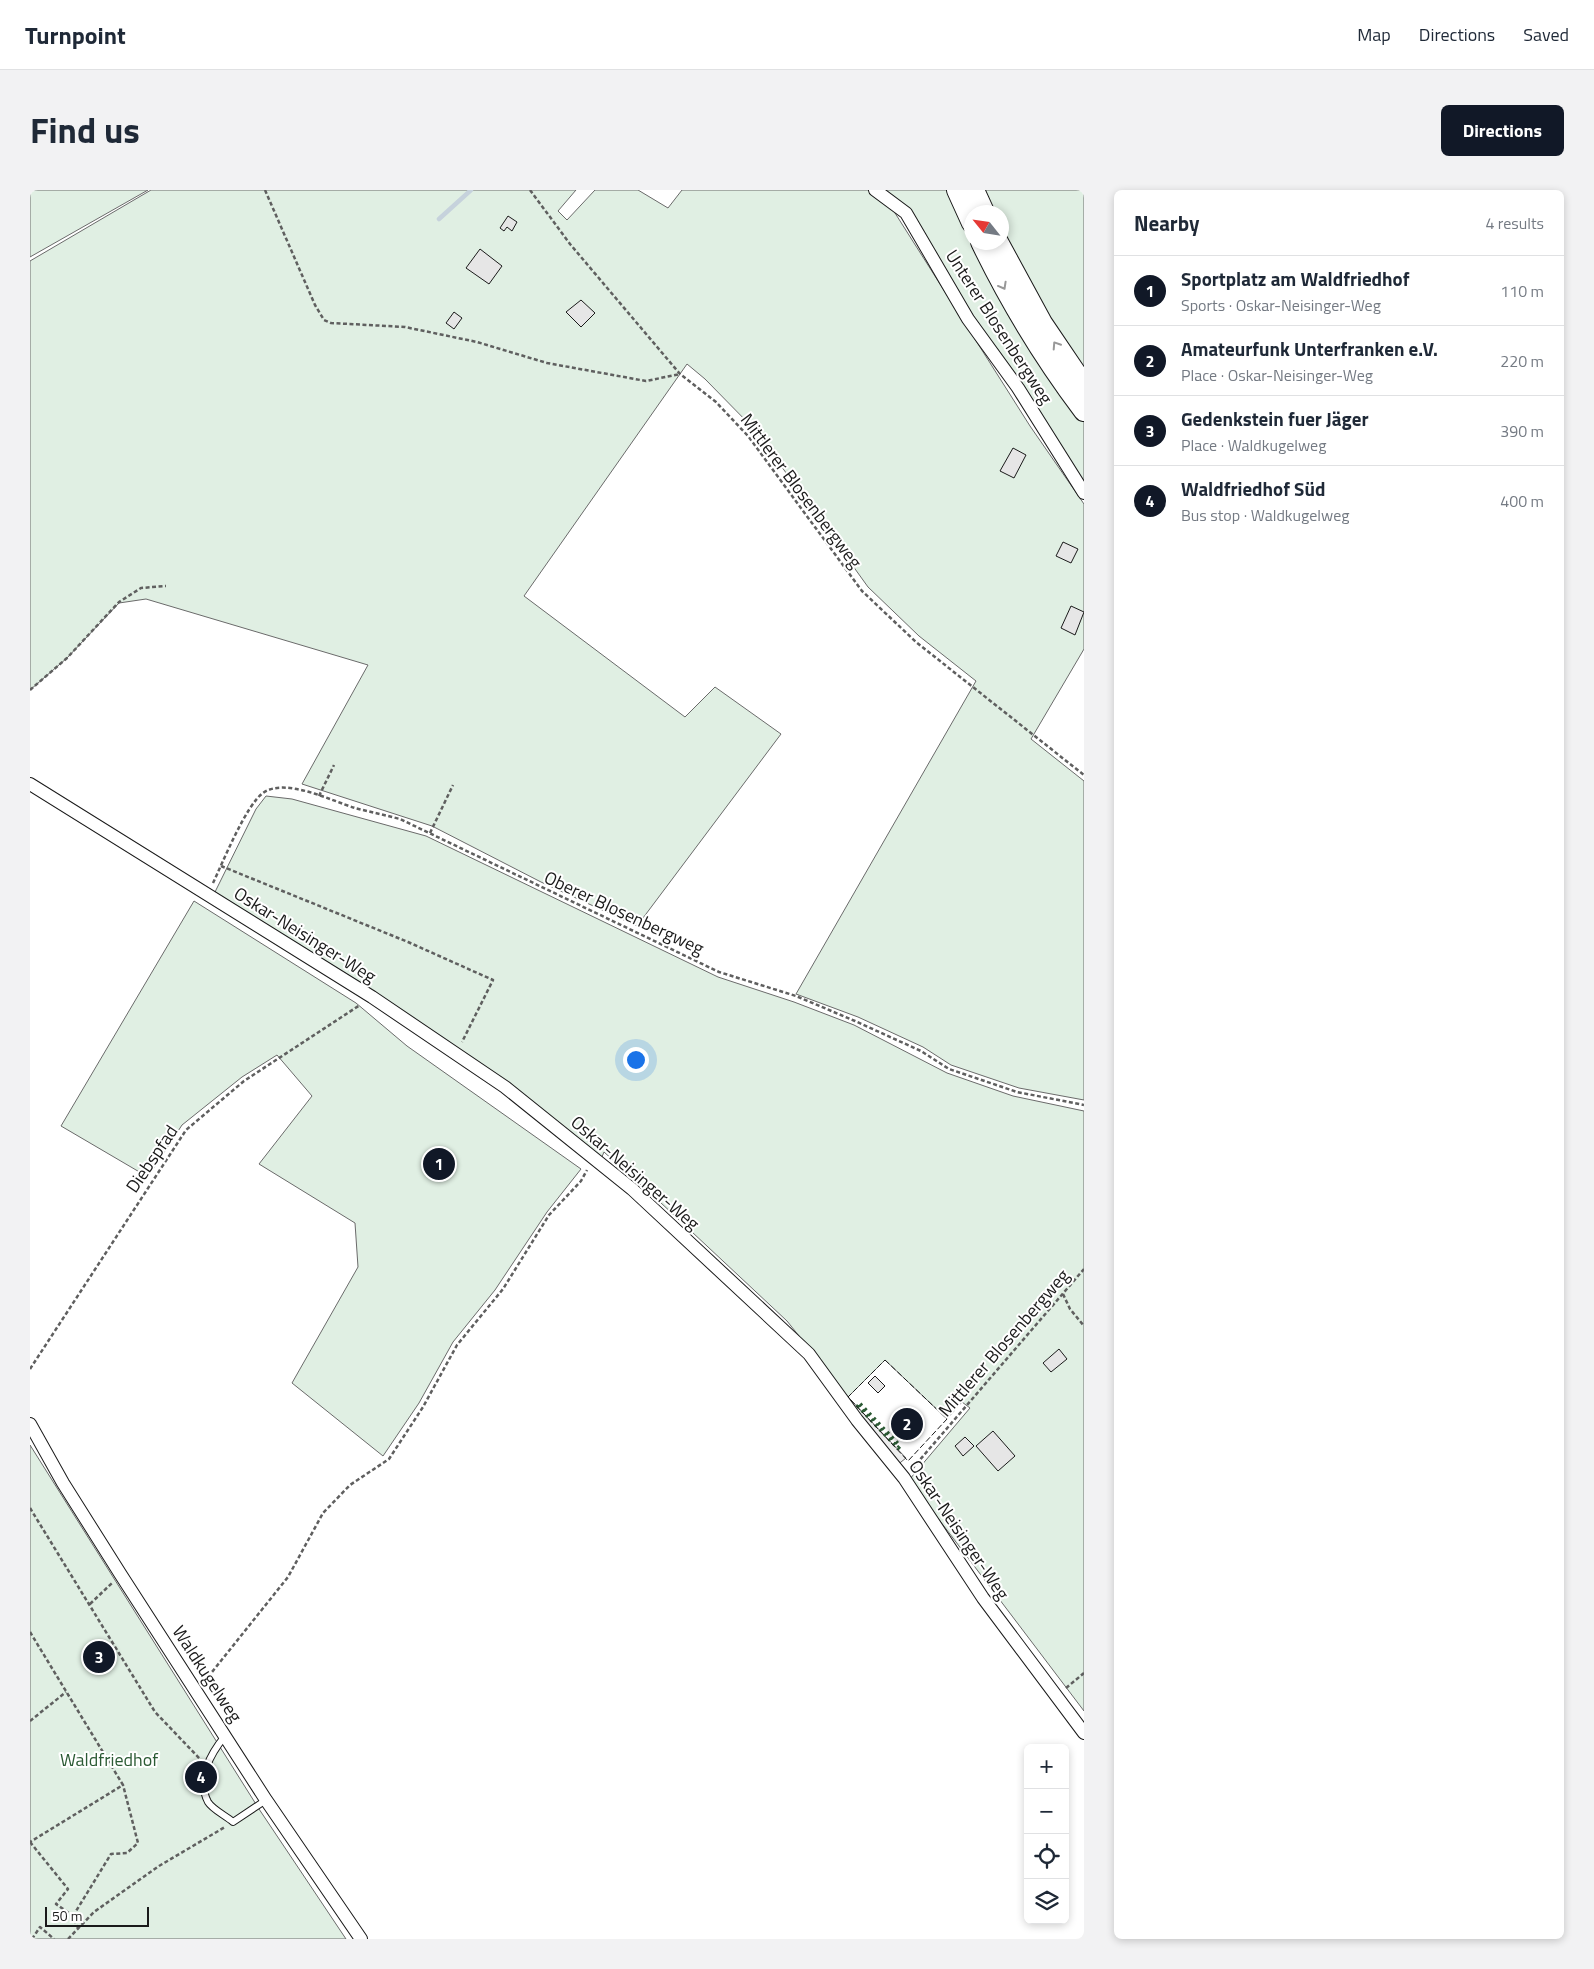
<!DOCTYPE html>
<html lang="en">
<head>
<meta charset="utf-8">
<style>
	body { margin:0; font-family:"Titillium Web",sans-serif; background:#f2f2f3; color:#1f2937 }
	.controls { position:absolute; right:15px; bottom:15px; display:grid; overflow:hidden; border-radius:8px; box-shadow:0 2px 8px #0003 }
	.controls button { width:45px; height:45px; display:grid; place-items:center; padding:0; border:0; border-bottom:1px solid #e0e1e3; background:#fff; color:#1f2937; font:25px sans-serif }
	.compass { position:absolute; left:934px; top:15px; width:45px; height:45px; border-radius:50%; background:#fff; box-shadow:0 2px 8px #0003; rotate:300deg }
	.scale { position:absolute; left:15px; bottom:12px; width:104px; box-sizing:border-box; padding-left:5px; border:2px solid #1a1a1a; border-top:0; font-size:14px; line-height:18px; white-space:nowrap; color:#1a1a1a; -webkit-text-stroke:4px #fff; paint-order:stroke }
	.you { position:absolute; left:605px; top:869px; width:18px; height:18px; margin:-12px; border:4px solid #fff; border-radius:50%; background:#1a73e8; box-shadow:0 0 0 8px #1a73e833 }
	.badge { display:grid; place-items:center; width:32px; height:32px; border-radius:50%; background:#111827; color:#fff; font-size:16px; font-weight:700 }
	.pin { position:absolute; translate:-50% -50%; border:2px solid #fff; box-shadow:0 1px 5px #0006 }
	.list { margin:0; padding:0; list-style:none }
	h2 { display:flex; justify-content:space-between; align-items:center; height:65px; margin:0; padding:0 20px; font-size:21px }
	h2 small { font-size:16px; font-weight:400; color:#747a83 }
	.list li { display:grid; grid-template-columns:32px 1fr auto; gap:15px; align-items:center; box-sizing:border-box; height:70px; padding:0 20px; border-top:1px solid #e0e1e3 }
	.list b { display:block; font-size:19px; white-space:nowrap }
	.list p { margin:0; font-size:16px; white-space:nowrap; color:#747a83 }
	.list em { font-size:16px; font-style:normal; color:#747a83 }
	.icon { flex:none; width:28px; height:28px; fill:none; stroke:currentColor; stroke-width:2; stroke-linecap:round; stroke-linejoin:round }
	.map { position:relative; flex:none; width:1054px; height:1749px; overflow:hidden; border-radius:8px }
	header { display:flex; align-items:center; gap:30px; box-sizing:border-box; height:70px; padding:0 25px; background:#fff; border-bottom:1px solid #e0e1e3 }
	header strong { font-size:24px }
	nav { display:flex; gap:28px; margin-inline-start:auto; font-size:18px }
	.intro { display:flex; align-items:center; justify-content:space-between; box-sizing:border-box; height:120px; padding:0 30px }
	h1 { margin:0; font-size:35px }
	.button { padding:12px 22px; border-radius:8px; background:#111827; color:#fff; font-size:18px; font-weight:700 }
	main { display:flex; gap:30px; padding:0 30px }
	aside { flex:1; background:#fff; border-radius:8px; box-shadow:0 2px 8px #0003 }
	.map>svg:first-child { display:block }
	.green { fill:#e0efe3; stroke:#6a6a6a; fill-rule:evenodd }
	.parking { fill:#ededed; stroke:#6a6a6a }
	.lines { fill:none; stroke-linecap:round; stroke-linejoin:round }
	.stream { stroke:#c6d2dc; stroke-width:4.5 }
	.building { fill:#e6e6e6; stroke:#1a1a1a }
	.lane-casing { stroke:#1a1a1a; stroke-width:8 }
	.street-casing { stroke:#1a1a1a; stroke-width:14 }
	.primary-casing { stroke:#1a1a1a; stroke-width:22 }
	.path { stroke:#5f5f5f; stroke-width:2.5; stroke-dasharray:4 2.5; stroke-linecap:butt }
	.lane { stroke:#fff; stroke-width:6 }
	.street { stroke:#fff; stroke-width:12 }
	.primary { stroke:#fff; stroke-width:20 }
	.hedge { stroke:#2b5a34; stroke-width:4; stroke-dasharray:2.5 4; stroke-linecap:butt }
	.fence { stroke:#1a1a1a; stroke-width:1; stroke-dasharray:6 2.5; stroke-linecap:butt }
	.oneway { stroke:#989898 }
	.labels { text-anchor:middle; stroke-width:4; stroke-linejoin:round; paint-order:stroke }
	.street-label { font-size:18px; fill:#1a1a1a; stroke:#fff }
	.park-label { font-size:18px; fill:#2b5a34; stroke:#fff }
</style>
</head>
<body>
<header>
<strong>Turnpoint</strong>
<nav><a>Map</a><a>Directions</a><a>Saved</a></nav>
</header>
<div class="intro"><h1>Find us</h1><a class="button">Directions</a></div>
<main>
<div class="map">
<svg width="1054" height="1749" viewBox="0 0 1054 1749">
	<rect width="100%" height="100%" fill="#fff"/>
	<path class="green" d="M0 0H118L0 67Z
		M121 0H546L528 21 537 30 565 0H608L638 18 652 0H1054V301L874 16 865 23 1000 236 1054 314V459L1001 549 1054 591V910L989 898 921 875 893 857 828 827 766 804 946 491 889 446 838 397 726 241 675 189 657 174 494 406 655 527 685 497 751 544 607 736 511 692 402 636 272 594 338 475 116 409 89 413 37 468 0 500V71ZM942 22H972V52H942Z
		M236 606 262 609 396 646 688 787 764 812 824 835 917 883 983 906 1054 921V1521L879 1290 940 1218 932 1212 917 1229 855 1170 818 1207 757 1131 630 1012 574 962 571 969 185 702 226 619Z
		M164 711 326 813 377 856 551 979 517 1022 465 1100 423 1152 389 1213 353 1266 262 1193 328 1077 325 1033 229 974 282 906 247 865 212 887 152 935 118 987 31 936Z
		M0 1255 229 1619 316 1749H0Z"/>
	<path class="parking" d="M818 1207 876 1268 866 1276 814 1211Z"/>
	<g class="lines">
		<path class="stream" d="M409 29 441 0"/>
	</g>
	<path class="building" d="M478 26 487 32 482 41 477 37 474 41 470 38Z
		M450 59 472 76 459 94 436 78Z
		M551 110 565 123 551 137 536 122Z
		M424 122 432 128 424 139 416 133Z
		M983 258 996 265 984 288 970 281Z
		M1033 352 1048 359 1041 373 1026 366Z
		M1041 416 1054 422 1045 445 1031 438Z
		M1029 1159 1037 1169 1021 1182 1013 1173Z
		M845 1186 855 1196 848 1203 838 1193Z
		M881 1219 892 1230 888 1245 873 1249 862 1238 866 1223Z
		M963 1241 985 1266 968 1281 946 1256Z
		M935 1247 944 1256 933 1266 925 1256Z"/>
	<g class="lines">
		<defs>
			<path id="lane" d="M195 1546C181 1563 166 1589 178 1612 182 1619 196 1626 203 1632L236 1610"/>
			<path id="street" d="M845 0 876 23 938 129 988 198 1054 303
				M0 594 342 807 475 897 602 999 779 1164 827 1230 874 1288 953 1408 1054 1543
				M0 1234 33 1293 91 1385 236 1610 331 1749"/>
			<path id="primary" d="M927 0 942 33
				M944 0 954 22
				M951 52C980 112 1014 168 1054 221
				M968 52 1012 133 1054 195"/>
		</defs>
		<use href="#lane" class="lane-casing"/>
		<use href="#street" class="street-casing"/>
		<use href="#primary" class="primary-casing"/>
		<path class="path" d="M235 0 285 115 294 130 301 133 375 137 447 152 517 173 616 191 650 184
			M500 0 540 54 650 184 686 212 718 246 832 401 886 452 1054 585
			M0 500 37 468 89 412 111 398 136 396
			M289 606 304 575
			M400 643 423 595
			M191 676 378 752 463 790 432 852
			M183 693C193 672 216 615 233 603 255 587 302 611 325 618 340 622 355 625 370 629L689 782 766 806 825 831 891 861 919 879 987 902 1054 915
			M1033 1104 1040 1119 1054 1136
			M0 1179 156 940 214 891 330 815
			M882 1279 1054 1079
			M0 1318 125 1522 170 1569
			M60 1414 82 1393
			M0 1442 93 1595 0 1652
			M174 1492 258 1387 293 1323 320 1295 359 1269 393 1217 427 1155 473 1099 519 1025 551 991 557 980
			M1036 1498 1054 1483
			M0 1531 36 1502
			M0 1652 38 1699 26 1714 43 1726 48 1738
			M43 1726 81 1664 97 1663 108 1653 93 1595
			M2 1749 10 1737 24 1749
			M38 1749 64 1722 129 1676 195 1637"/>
		<use href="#lane" class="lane"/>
		<use href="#street" class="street"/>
		<use href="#primary" class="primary"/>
		<path class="hedge" d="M830 1214 870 1256 868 1258 828 1216Z"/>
		<path class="fence" d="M855 1170 917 1229 878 1271 818 1207Z"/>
	</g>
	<defs><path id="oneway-chevron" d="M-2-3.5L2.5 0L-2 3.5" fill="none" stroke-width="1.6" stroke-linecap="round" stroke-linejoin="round" transform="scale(1.25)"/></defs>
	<g class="oneway">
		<use href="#oneway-chevron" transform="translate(973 96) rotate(61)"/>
		<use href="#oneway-chevron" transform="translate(1026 155) rotate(-123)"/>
	</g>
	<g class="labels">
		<g class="street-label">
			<text transform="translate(969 137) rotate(57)" y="6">Unterer Blosenbergweg</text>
			<text transform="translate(771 301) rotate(53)" y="6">Mittlerer Blosenbergweg</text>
			<text transform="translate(594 723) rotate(25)" y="6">Oberer Blosenbergweg</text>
			<text transform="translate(275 745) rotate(32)" y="6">Oskar-Neisinger-Weg</text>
			<text transform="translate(122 969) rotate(-56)" y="6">Diebspfad</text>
			<text transform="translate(605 983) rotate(41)" y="6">Oskar-Neisinger-Weg</text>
			<text transform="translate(974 1153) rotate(-49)" y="6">Mittlerer Blosenbergweg</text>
			<text transform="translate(929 1340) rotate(56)" y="6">Oskar-Neisinger-Weg</text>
			<text transform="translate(177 1484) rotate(57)" y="6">Waldkugelweg</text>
		</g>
		<g class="park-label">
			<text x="79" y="1576">Waldfriedhof</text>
		</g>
	</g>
</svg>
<div class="controls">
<button>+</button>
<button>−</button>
<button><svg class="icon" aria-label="locate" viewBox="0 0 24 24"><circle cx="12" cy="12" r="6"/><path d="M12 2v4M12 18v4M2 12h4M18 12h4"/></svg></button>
<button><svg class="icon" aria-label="layers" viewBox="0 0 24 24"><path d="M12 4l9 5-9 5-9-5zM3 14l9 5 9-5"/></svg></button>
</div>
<svg class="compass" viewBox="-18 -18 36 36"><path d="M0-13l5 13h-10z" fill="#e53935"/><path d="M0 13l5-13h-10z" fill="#747a83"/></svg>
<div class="scale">50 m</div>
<div class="you"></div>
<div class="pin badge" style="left:409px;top:974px">1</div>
<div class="pin badge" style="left:877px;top:1234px">2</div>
<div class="pin badge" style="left:69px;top:1467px">3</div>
<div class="pin badge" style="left:171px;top:1587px">4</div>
</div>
<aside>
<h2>Nearby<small>4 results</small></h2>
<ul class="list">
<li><span class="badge">1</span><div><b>Sportplatz am Waldfriedhof</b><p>Sports · Oskar-Neisinger-Weg</p></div><em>110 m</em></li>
<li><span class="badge">2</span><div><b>Amateurfunk Unterfranken e.V.</b><p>Place · Oskar-Neisinger-Weg</p></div><em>220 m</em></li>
<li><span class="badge">3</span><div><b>Gedenkstein fuer Jäger</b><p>Place · Waldkugelweg</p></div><em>390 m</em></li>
<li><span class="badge">4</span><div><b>Waldfriedhof Süd</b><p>Bus stop · Waldkugelweg</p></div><em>400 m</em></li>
</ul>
</aside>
</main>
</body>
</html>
